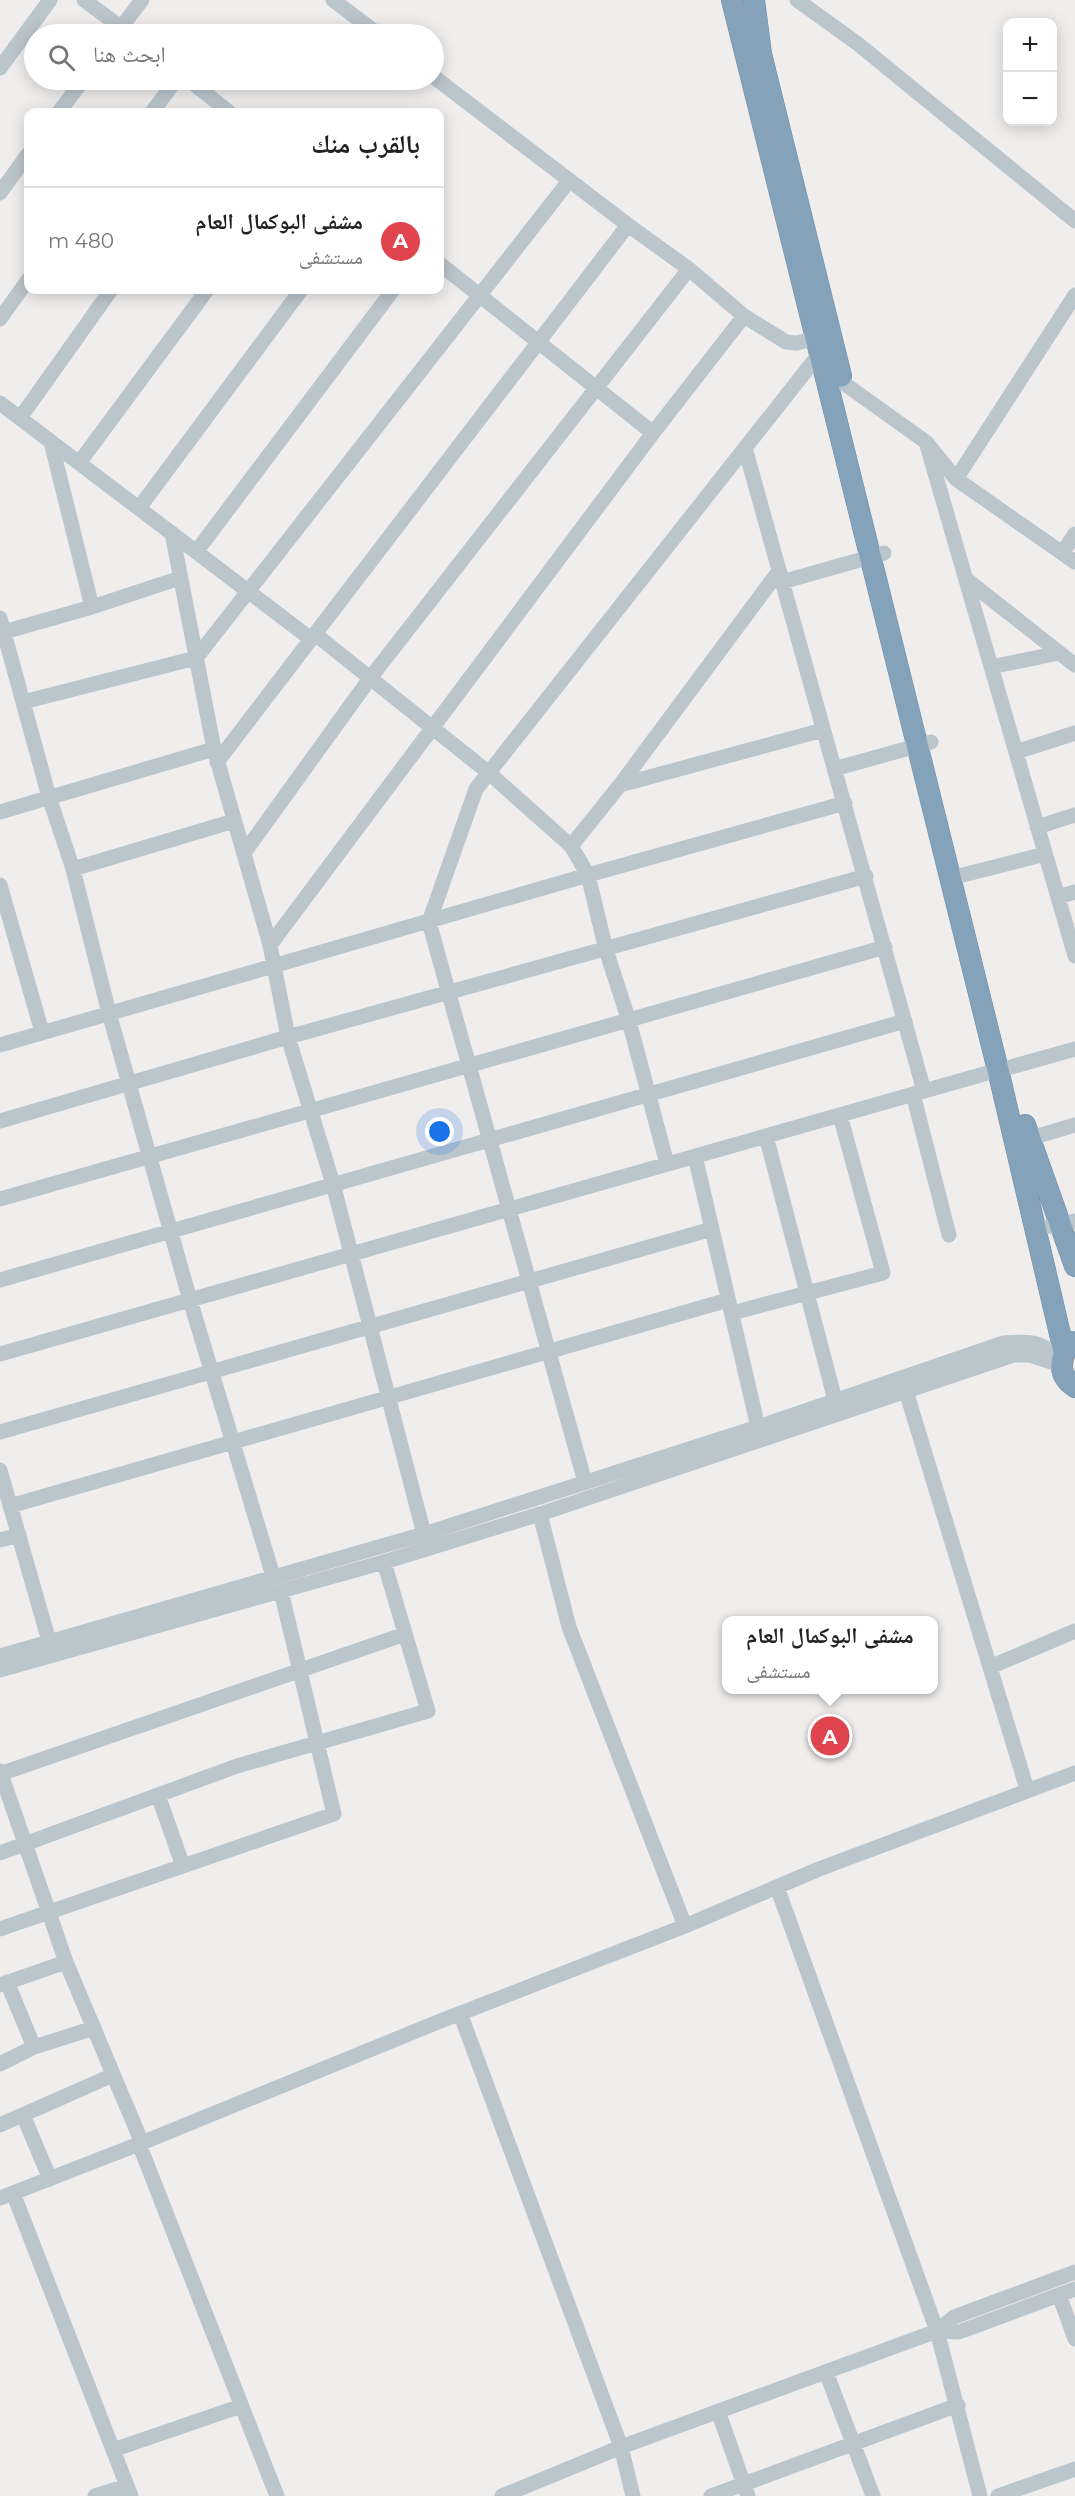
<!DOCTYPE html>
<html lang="ar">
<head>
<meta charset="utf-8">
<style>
	body { margin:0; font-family:Montserrat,"Noto Naskh Arabic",sans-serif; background:#f2f2f2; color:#222; direction:rtl }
	.controls { position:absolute; right:18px; top:18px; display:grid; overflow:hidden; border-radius:12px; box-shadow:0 3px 15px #0003 }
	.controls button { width:54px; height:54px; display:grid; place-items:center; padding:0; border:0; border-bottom:2px solid #e0e0e0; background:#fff; color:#222; font:30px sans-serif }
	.you { position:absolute; left:440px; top:1132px; width:21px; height:21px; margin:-15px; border:4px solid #fff; border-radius:50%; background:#1a73e8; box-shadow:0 0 0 9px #1a73e833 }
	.badge { display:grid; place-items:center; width:39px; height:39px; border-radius:50%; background:#ea580c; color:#fff; font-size:20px; font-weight:700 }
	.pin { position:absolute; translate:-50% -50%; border:3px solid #fff; box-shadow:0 2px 6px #0006 }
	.popup { position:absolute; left:722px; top:1616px; width:216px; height:78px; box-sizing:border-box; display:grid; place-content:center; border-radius:12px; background:#fff; filter:drop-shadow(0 2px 4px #0005); font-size:20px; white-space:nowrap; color:#767676 }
	.popup b { font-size:22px; color:#222 }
	.popup::after { content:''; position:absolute; left:50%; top:100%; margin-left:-12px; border:12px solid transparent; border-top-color:#fff }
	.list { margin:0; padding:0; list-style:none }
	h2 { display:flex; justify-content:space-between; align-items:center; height:78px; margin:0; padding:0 24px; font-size:26px }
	h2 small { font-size:20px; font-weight:400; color:#767676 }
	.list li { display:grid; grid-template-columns:39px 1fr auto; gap:18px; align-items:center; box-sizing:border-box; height:108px; padding:0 24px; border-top:2px solid #e0e0e0 }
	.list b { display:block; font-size:22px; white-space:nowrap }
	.list p { margin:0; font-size:20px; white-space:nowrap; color:#767676 }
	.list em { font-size:20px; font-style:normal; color:#767676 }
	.icon { flex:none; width:33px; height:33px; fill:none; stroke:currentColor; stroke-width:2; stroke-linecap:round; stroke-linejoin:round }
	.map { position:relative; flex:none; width:1075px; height:2496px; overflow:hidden; direction:ltr }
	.search { position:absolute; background:#fff; box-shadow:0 3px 15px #0003; left:24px; top:24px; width:420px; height:66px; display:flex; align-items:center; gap:15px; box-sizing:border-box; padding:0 21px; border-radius:33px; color:#767676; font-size:22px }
	.panel { position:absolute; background:#fff; box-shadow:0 3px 15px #0003; left:24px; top:108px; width:420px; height:186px; border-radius:12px; direction:rtl }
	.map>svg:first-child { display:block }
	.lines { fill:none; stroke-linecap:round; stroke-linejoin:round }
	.highway-casing { stroke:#718da7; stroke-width:22 }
	.minor { stroke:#bbc5cc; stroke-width:15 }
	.highway { stroke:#85a2bb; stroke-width:21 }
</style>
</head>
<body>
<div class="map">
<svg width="1075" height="2496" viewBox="0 0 1075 2496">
	<rect width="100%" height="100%" fill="#f0eded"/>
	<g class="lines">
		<defs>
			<path id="highway" d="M732 0 998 1070 1064 1351
				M754 0 761 54 841 376
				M1025 1125 1075 1266
				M1072 1342C1059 1357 1057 1375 1075 1387"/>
		</defs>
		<use href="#highway" class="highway-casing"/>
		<path class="minor" d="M84 0 130 34
			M333 0 378 34
			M797 0 858 44 1075 221
			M116 34 142 0
			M0 68 50 0
			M434 77 628 225 689 269 744 316 786 342 797 343 824 336
			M189 80 229 112
			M59 112 83 80
			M152 112 176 80
			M0 193 28 154
			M440 264 653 433
			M0 319 28 280
			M827 384 842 382 926 442 956 479 1075 562
			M0 403 311 639
			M20 418 111 290
			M51 442 92 607
			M926 442 1075 956
			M745 448 924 1091
			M79 463 207 290
			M956 479 1075 295
			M139 508 301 290
			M172 533 214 749 270 945 288 1037 333 1184 424 1534
			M196 552 393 290
			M1063 552 1075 534
			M967 580 1075 665
			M782 582 884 553
			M0 618 49 797 73 869 109 1013 190 1300 273 1576
			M4 632 92 607 180 578
			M315 634 489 773 571 846 588 875 606 950 629 1021 667 1164
			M991 667 1059 653
			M23 702 196 658 569 181
			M1016 752 1075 733
			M217 762 628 225
			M834 769 931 742
			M620 785 823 730
			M0 812 214 749
			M1037 827 1075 815
			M571 846 620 785 779 571
			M244 853 371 677 689 269
			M73 869 234 821
			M951 878 1045 854
			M0 885 42 1032
			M1058 897 1075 892
			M270 945 653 433 744 316
			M0 1045 588 875 845 803
			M1011 1067 1075 1049
			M913 1094 949 1235
			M0 1121 288 1037 866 876
			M766 1136 835 1400
			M1028 1139 1075 1125
			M695 1156 758 1427
			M0 1199 885 947
			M1036 1229 1075 1221
			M0 1280 905 1021
			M732 1313 883 1273 840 1115
			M0 1354 998 1070
			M906 1391 1027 1789
			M0 1432 712 1229
			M0 1470 49 1641
			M585 1482 429 922 476 789 820 353 826 351
			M10 1506 728 1300
			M540 1514 569 1627 685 1926
			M0 1540 19 1535
			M0 1656 424 1534 758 1427 1003 1343C1031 1341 1039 1341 1061 1358
			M990 1667 1075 1631
			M0 1670 384 1562 540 1514 1014 1355H1030L1061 1365
			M0 1771 66 1962 142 2143
			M0 1774 405 1634
			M158 1795 183 1866
			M0 1853 237 1766 428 1711 384 1562
			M777 1887 937 2331 980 2496
			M0 1929 334 1814 281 1591
			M7 1982 34 2047
			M0 1985 66 1962
			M460 2013 621 2447 633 2496
			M0 2064 34 2047 94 2028
			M23 2115 50 2179
			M0 2125 113 2075
			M139 2144 277 2496
			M13 2193 131 2496
			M0 2198 139 2144 438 2022 685 1926 819 1869 1075 1773
			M1059 2295 1075 2339
			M937 2331 959 2332 1075 2289
			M826 2372 873 2496
			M718 2411 748 2496
			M113 2450 241 2406
			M95 2496 127 2486
			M502 2496 621 2447 937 2331 954 2317 1075 2272
			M711 2496 958 2405
			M998 2496 1075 2469"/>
		<use href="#highway" class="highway"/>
	</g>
</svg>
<div class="controls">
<button>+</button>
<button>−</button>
</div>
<div class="you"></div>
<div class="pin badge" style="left:830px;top:1736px;background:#e0444e">A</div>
<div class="popup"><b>مشفى البوكمال العام</b>مستشفى</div>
<div class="search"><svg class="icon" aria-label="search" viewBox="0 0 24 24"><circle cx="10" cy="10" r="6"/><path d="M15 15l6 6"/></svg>ابحث هنا</div>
<section class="panel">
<h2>بالقرب منك<small></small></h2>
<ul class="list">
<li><span class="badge" style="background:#e0444e">A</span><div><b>مشفى البوكمال العام</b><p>مستشفى</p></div><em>480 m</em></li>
</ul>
</section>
</div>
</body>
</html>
